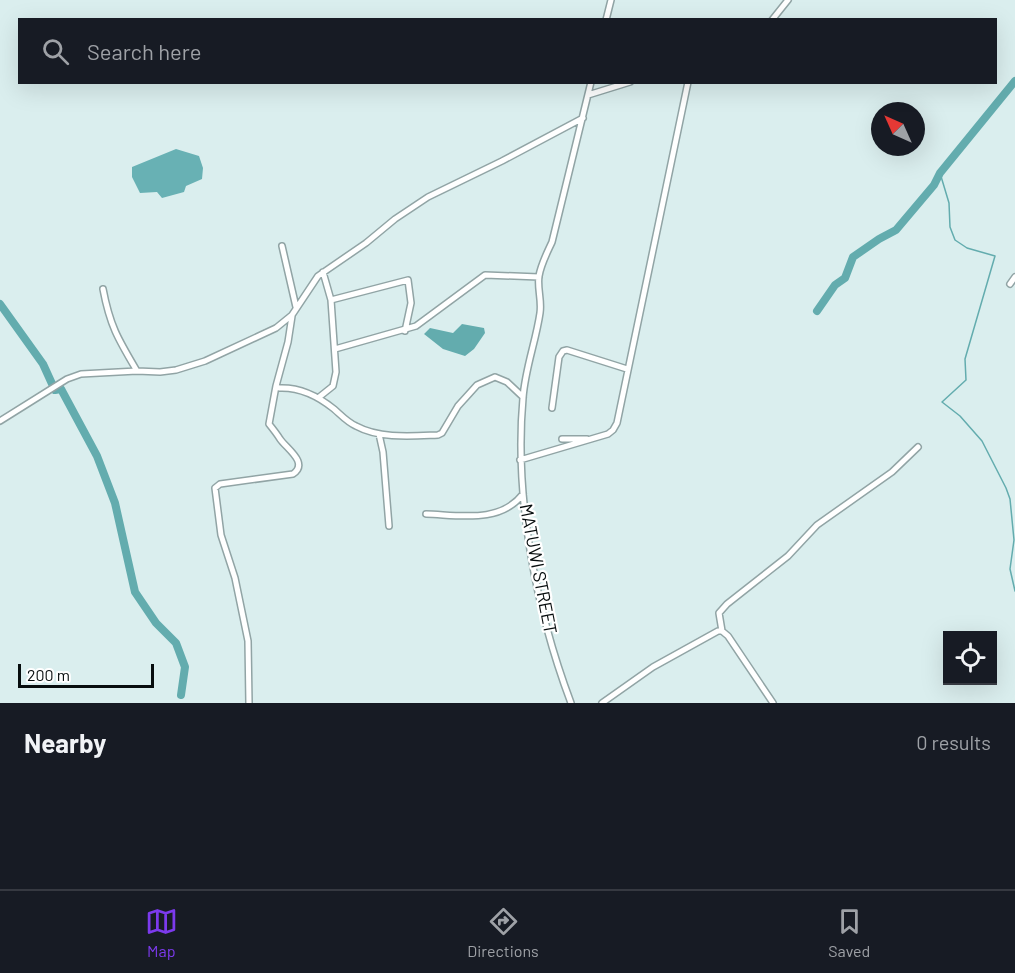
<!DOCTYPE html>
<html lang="en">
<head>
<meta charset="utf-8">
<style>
	body { margin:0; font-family:Barlow,sans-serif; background:#242831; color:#f1f3f6 }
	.controls { position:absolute; right:18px; bottom:18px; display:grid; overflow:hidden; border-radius:0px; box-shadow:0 6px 24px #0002 }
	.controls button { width:54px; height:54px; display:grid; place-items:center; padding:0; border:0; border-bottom:2px solid #363941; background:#171b24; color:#f1f3f6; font:30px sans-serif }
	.compass { position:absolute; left:871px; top:102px; width:54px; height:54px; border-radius:50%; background:#171b24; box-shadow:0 6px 24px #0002; rotate:315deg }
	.scale { position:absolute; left:18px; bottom:15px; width:136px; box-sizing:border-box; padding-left:6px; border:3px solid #070d0e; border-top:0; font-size:16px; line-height:21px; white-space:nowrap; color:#070d0e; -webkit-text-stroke:4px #fff; paint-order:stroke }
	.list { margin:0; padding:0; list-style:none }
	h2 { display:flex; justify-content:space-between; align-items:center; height:78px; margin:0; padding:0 24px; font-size:26px }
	h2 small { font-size:20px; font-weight:400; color:#9ea1a6 }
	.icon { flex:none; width:33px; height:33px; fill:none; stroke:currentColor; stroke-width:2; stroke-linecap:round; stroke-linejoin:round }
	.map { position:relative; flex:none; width:1015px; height:703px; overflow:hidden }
	.search { position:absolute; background:#171b24; box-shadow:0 6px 24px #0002; left:18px; right:18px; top:18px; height:66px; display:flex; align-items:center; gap:15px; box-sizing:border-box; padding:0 21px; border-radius:0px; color:#9ea1a6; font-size:22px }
	.sheet { height:186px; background:#171b24 }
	nav { display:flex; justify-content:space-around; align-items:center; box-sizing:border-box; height:84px; border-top:2px solid #363941; background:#171b24; font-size:16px; color:#9ea1a6 }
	nav a { display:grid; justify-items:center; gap:3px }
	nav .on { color:#7c3aed }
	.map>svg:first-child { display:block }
	.forest { fill:#68b1b4 }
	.water { fill:#63acae }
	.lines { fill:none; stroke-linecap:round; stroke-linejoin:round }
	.stream { stroke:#63acae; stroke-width:1.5 }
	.river { stroke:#63acae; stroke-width:8 }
	.minor-casing { stroke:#91a4a5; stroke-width:8 }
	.minor { stroke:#fff; stroke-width:5 }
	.labels { text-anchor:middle; stroke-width:4.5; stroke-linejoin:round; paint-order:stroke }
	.street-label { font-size:18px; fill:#070d0e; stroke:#fff }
</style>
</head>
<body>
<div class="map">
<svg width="1015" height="703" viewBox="0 0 1015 703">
	<rect width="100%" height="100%" fill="#daeeee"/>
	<path class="forest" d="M176 149 199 156 203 168 202 179 186 186 184 192 162 198 157 192 140 193 132 177V167Z"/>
	<path class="water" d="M462 324 484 328 485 333 474 349 465 356 443 349 424 334 430 328 453 333Z"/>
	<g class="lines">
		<path class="stream" d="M940 173 949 203 950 227 955 240 967 248 995 256 965 359 966 380 942 402 960 416 982 441 1006 488 1010 499 1014 540 1010 569 1015 591"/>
		<path class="river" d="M0 304 43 364 53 386
			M817 311 835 285 845 278 853 257 879 239 896 230 934 185 940 173 1015 81
			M55 390 61 389 97 456 115 503 135 592 156 623 176 643 185 667 181 695"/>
		<defs>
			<path id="minor" d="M606 20 611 0
				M772 20 788 0
				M588 95 630 82
				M282 246 296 307
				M1010 284 1015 277
				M103 289C110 326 118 339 137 371
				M331 300 408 280 411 303 405 331
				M292 316 288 342 276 386 279 388C300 387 318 396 334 409 341 415 347 422 356 426 380 439 412 436 438 435L442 433 458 406 468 395 477 385 495 377 507 382 523 397
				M335 349 416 326 485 275 539 277
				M318 398 333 386 336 372 331 300 323 272
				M552 408 559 357 563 351 567 350 627 369
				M0 421 67 379 81 374 137 371 160 372 176 370 205 361 276 328 292 315 318 276 366 243 395 219 428 197 502 161 583 118
				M379 434 383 452 389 526
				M562 439H587
				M520 460 608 434 613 430 617 423 688 82
				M426 514C459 515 500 524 523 494
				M722 631 719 613 727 604 788 556 817 525 892 472 918 447
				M249 703 248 641 235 578 221 535 215 488 220 484 293 474C309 463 287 449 280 439 277 434 273 429 269 424L276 386
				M571 703C536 610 514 497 523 398 525 369 536 341 540 313 542 300 537 288 539 276 541 264 547 253 552 242L591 82
				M602 703 653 667 718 631H722L728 636 773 703"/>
		</defs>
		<use href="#minor" class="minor-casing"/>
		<use href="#minor" class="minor"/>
	</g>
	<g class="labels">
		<g class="street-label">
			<text transform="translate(538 569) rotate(79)" y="6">MATUWI STREET</text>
		</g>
	</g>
</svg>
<div class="controls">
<button><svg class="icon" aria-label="locate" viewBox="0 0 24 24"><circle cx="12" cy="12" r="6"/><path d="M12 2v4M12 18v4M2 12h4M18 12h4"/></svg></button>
</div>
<svg class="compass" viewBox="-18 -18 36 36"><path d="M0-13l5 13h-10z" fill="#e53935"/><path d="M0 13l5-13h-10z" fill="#9ea1a6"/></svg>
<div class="scale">200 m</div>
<div class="search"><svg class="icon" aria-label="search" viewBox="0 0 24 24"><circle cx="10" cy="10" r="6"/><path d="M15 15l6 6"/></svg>Search here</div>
</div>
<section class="sheet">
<h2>Nearby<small>0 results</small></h2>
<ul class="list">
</ul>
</section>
<nav>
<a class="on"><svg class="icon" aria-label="map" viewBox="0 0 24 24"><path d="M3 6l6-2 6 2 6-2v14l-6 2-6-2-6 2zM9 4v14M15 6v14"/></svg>Map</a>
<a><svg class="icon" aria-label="directions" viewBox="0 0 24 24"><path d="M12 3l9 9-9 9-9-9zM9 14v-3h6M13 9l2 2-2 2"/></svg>Directions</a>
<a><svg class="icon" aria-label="saved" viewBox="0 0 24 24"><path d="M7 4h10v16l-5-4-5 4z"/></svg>Saved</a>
</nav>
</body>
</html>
